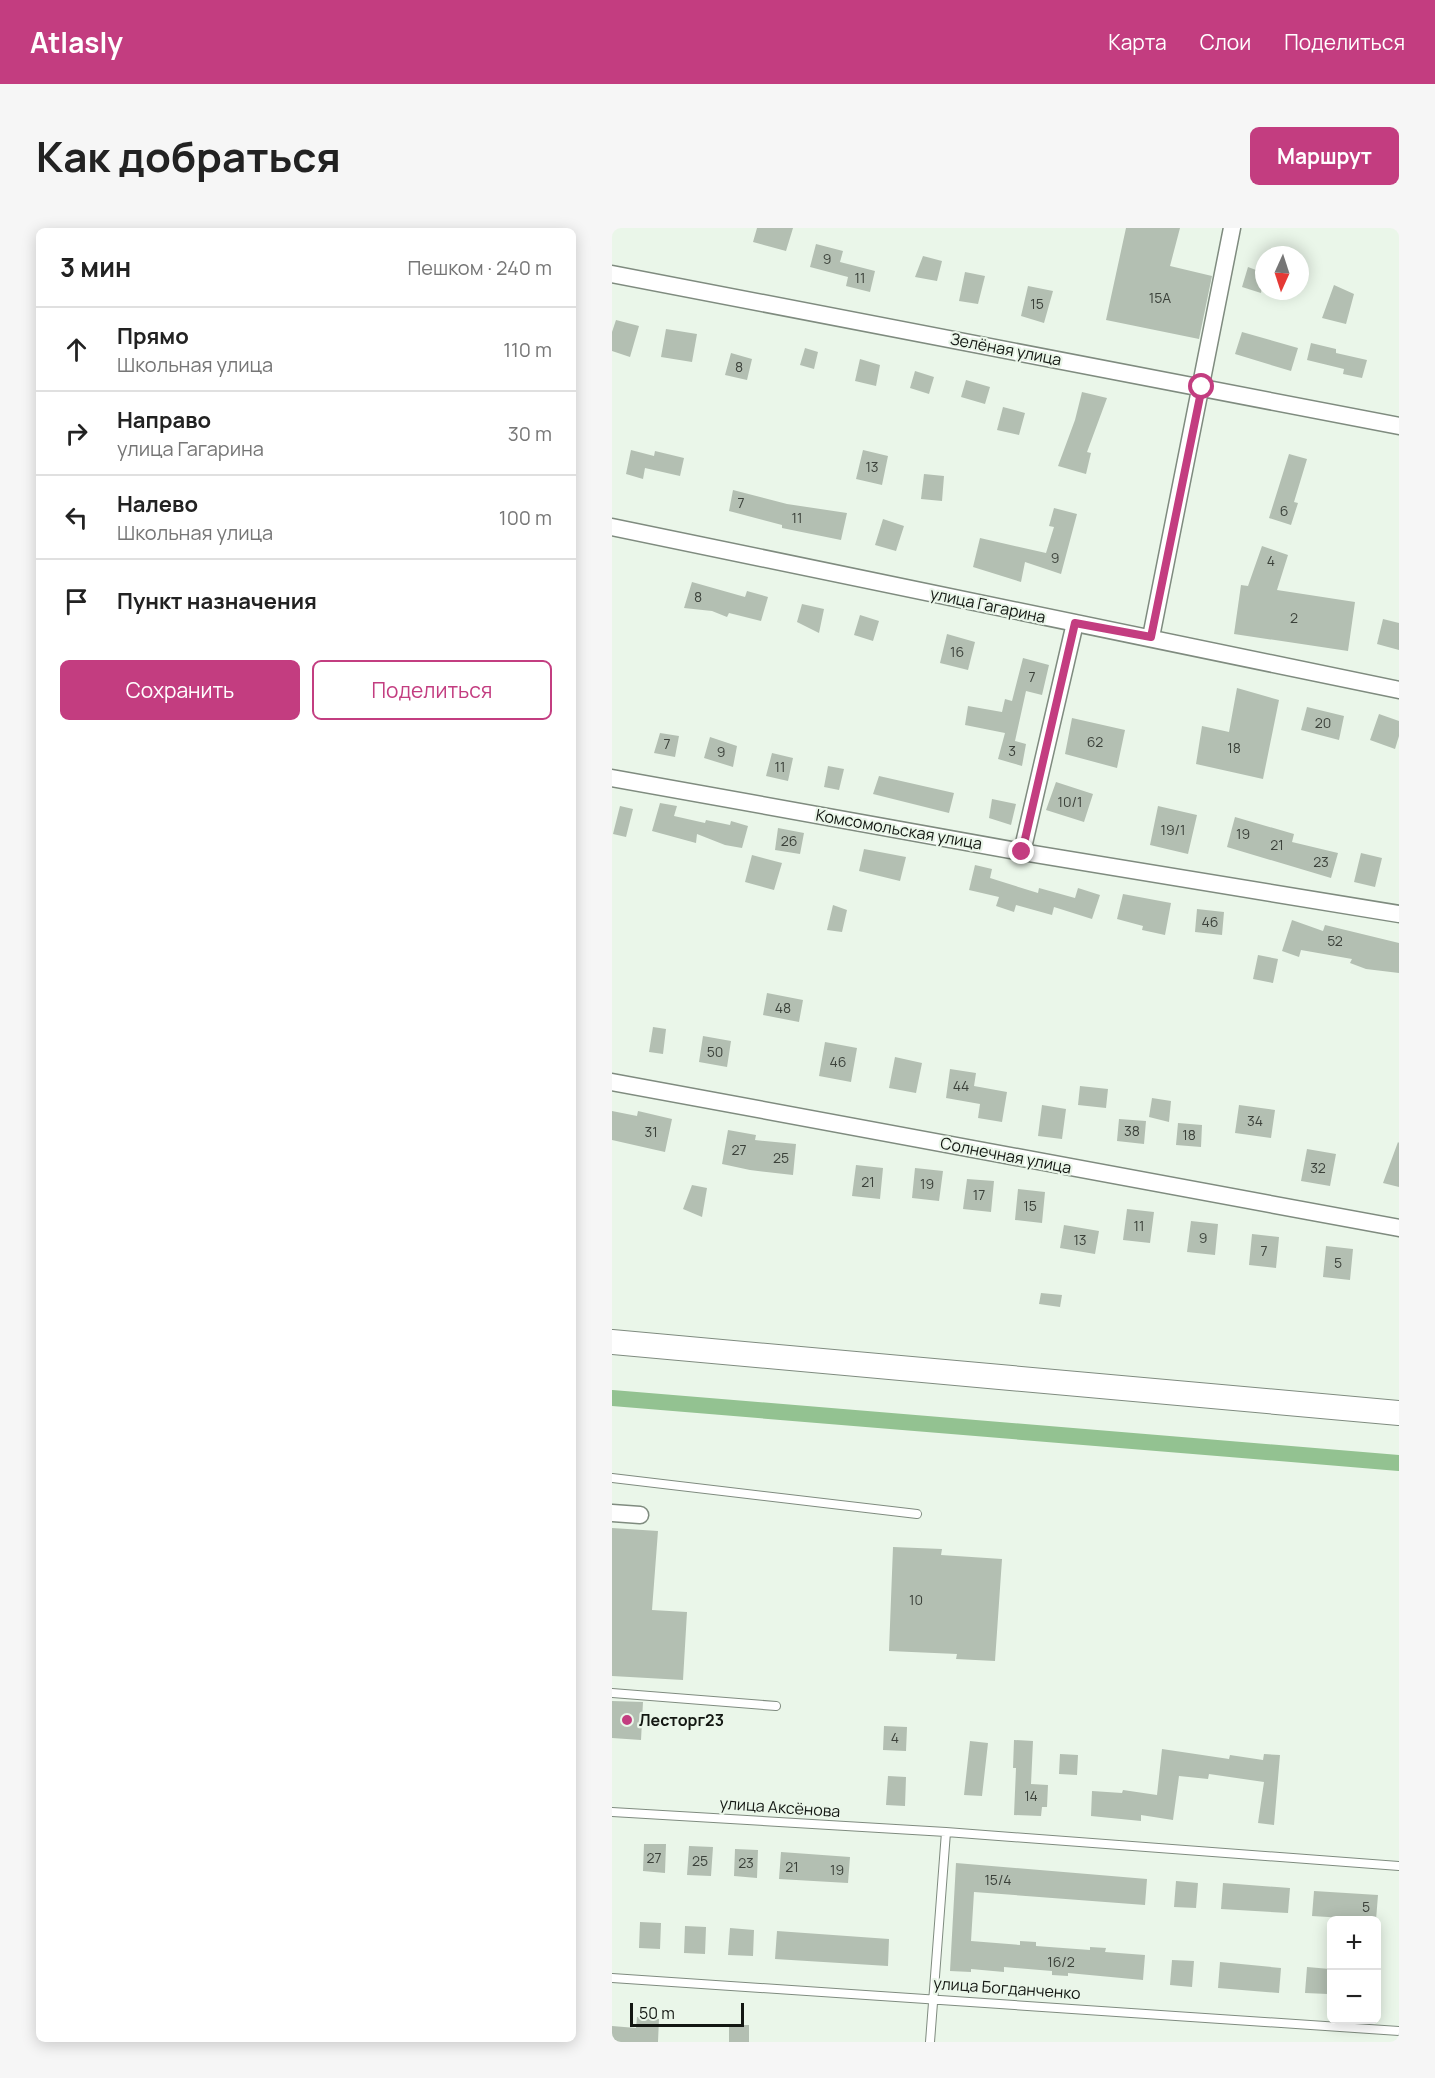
<!DOCTYPE html>
<html lang="ru">
<head>
<meta charset="utf-8">
<style>
	body { margin:0; font-family:Manrope,sans-serif; background:#f6f6f6; color:#222 }
	.controls { position:absolute; right:18px; bottom:18px; display:grid; overflow:hidden; border-radius:9px; box-shadow:0 3px 15px #0003 }
	.controls button { width:54px; height:54px; display:grid; place-items:center; padding:0; border:0; border-bottom:2px solid #e0e0e0; background:#fff; color:#222; font:30px sans-serif }
	.compass { position:absolute; left:643px; top:18px; width:54px; height:54px; border-radius:50%; background:#fff; box-shadow:0 3px 15px #0003; rotate:183deg }
	.scale { position:absolute; left:18px; bottom:15px; width:114px; box-sizing:border-box; padding-left:6px; border:3px solid #131712; border-top:0; font-size:16px; line-height:21px; white-space:nowrap; color:#131712; -webkit-text-stroke:4px #eaf6e9; paint-order:stroke }
	.stop { position:absolute; width:18px; height:18px; margin:-14px; border:4px solid #c33d80; border-radius:50%; background:#fff }
	.stop.end { background:#c33d80; border-color:#fff; box-shadow:0 2px 6px #0008 }
	.list { margin:0; padding:0; list-style:none }
	h2 { display:flex; justify-content:space-between; align-items:center; height:78px; margin:0; padding:0 24px; font-size:26px }
	h2 small { font-size:20px; font-weight:400; color:#767676 }
	.list li { display:grid; grid-template-columns:39px 1fr auto; gap:18px; align-items:center; box-sizing:border-box; height:84px; padding:0 24px; border-top:2px solid #e0e0e0 }
	.list b { display:block; font-size:22px; white-space:nowrap }
	.list p { margin:0; font-size:20px; white-space:nowrap; color:#767676 }
	.list em { font-size:20px; font-style:normal; color:#767676 }
	.actions { display:flex; gap:12px; padding:18px 24px }
	.actions a { flex:1; padding:14px 0; border:2px solid #c33d80; border-radius:9px; text-align:center; font-size:21px; color:#c33d80 }
	.actions .main { background:#c33d80; color:#fff }
	.icon { flex:none; width:33px; height:33px; fill:none; stroke:currentColor; stroke-width:2; stroke-linecap:round; stroke-linejoin:round }
	.map { position:relative; flex:none; width:787px; height:1814px; overflow:hidden; border-radius:9px }
	header { display:flex; align-items:center; gap:36px; box-sizing:border-box; height:84px; padding:0 30px; background:#c33d80; color:#fff }
	header strong { font-size:28px }
	nav { display:flex; gap:33px; margin-inline-start:auto; font-size:21px }
	.intro { display:flex; align-items:center; justify-content:space-between; box-sizing:border-box; height:144px; padding:0 36px }
	h1 { margin:0; font-size:42px }
	.button { padding:15px 27px; border-radius:9px; background:#c33d80; color:#fff; font-size:21px; font-weight:700 }
	main { display:flex; gap:36px; padding:0 36px }
	aside { flex:1; background:#fff; border-radius:9px; box-shadow:0 3px 15px #0003 }
	.map>svg:first-child { display:block }
	.lines { fill:none; stroke-linecap:round; stroke-linejoin:round }
	.canal { stroke:#93c291; stroke-width:16 }
	.building { fill:#b3bfb2 }
	.lane-casing { stroke:#7f8b7f; stroke-width:10 }
	.street-casing { stroke:#7f8b7f; stroke-width:19 }
	.secondary-casing { stroke:#7f8b7f; stroke-width:26 }
	.lane { stroke:#fff; stroke-width:8 }
	.street { stroke:#fff; stroke-width:16 }
	.secondary { stroke:#fff; stroke-width:24 }
	.route { stroke:#c33d80; stroke-width:8 }
	.poi-dot { fill:#c33d80; stroke:#eaf6e9; stroke-width:2 }
	.labels { text-anchor:middle; stroke-width:4.5; stroke-linejoin:round; paint-order:stroke }
	.number-label { font-size:14px; fill:#3b413a }
	.street-label { font-size:16px; fill:#131712; stroke:#eaf6e9 }
	.poi-label { font-size:16px; font-weight:bold; fill:#131712; stroke:#eaf6e9; text-anchor:start }
</style>
</head>
<body>
<header>
<strong>Atlasly</strong>
<nav><a>Карта</a><a>Слои</a><a>Поделиться</a></nav>
</header>
<div class="intro"><h1>Как добраться</h1><a class="button">Маршрут</a></div>
<main>
<aside>
<h2>3 мин<small>Пешком · 240 m</small></h2>
<ul class="list">
<li><svg class="icon" aria-label="ahead" viewBox="0 0 24 24"><path d="M12 20V5M6 11l6-6 6 6"/></svg><div><b>Прямо</b><p>Школьная улица</p></div><em>110 m</em></li>
<li><svg class="icon" aria-label="right" viewBox="0 0 24 24"><path d="M7 20v-9h11M14 6l5 5-5 5"/></svg><div><b>Направо</b><p>улица Гагарина</p></div><em>30 m</em></li>
<li><svg class="icon" aria-label="left" viewBox="0 0 24 24"><path d="M17 20v-9H6M10 6l-5 5 5 5"/></svg><div><b>Налево</b><p>Школьная улица</p></div><em>100 m</em></li>
<li><svg class="icon" aria-label="arrive" viewBox="0 0 24 24"><path d="M6 21V4h12l-3 4 3 4H6"/></svg><div><b>Пункт назначения</b></div></li>
</ul>
<div class="actions"><a class="main">Сохранить</a><a>Поделиться</a></div>
</aside>
<div class="map">
<svg width="787" height="1814" viewBox="0 0 787 1814">
	<rect width="100%" height="100%" fill="#eaf6e9"/>
	<g class="lines">
		<path class="canal" d="M0 1170 787 1235"/>
	</g>
	<path class="building" d="M145 0H181L174 23 141 14Z
		M514 0H568L558 38 600 48 587 111 494 92Z
		M204 16 231 23 228 34 263 43 258 64 234 58 236 49 198 39Z
		M311 28 330 33 325 53 303 49Z
		M636 39 652 45 649 65 630 59Z
		M353 44 373 48 366 76 347 73Z
		M722 57 742 66 734 96 710 90Z
		M416 58 441 63 432 95 409 88Z
		M4 92 27 98 18 129 0 123V104Z
		M54 101 85 106 80 134 49 129Z
		M630 104 686 120 679 143 623 126Z
		M699 115 724 121V125L755 132 750 150 731 146 732 141 695 132Z
		M193 120 206 124 202 141 188 137Z
		M119 125 140 131 135 152 113 147Z
		M248 131 268 137 264 158 243 153Z
		M303 143 322 149 317 166 298 160Z
		M354 152 378 159 373 176 349 169Z
		M470 164 495 170 475 224 479 225 474 246 446 238 463 192Z
		M391 179 413 185 407 207 385 202Z
		M19 222 42 228 43 223 72 230 68 248 33 240 31 251 14 246Z
		M251 222 276 228 270 257 244 251Z
		M677 226 695 231 682 274 686 275 679 297 657 290Z
		M312 246 332 248 330 273 309 271Z
		M121 262 175 276 235 285 229 312 170 300V297L117 283Z
		M442 280 465 286 449 346 413 334 409 354 361 339 368 310 434 325 442 299 437 298Z
		M271 291 292 298 284 323 263 317Z
		M650 318 676 327 665 362 743 374 736 423 622 406 629 357 636 358Z
		M80 354 133 369 135 363 156 369 149 393 117 385 115 389 100 383 72 380Z
		M190 376 212 381 207 405 185 394Z
		M248 387 267 393 261 413 242 407Z
		M771 391 787 395V422L765 416Z
		M335 406 363 414 356 442 328 435Z
		M411 430 437 437 430 467 414 463 403 513 414 516 410 538 386 531 393 505 353 497 356 478 390 484 393 471 400 473Z
		M625 460 667 472 651 551 584 536 590 498 617 504Z
		M695 479 732 488 727 512 689 502Z
		M767 486 787 493V508L783 521 758 512Z
		M460 490 513 502 505 540 453 526Z
		M48 505 67 508 63 529 42 525Z
		M98 509 125 518 121 539 92 530Z
		M160 525 181 530 176 553 154 548Z
		M216 538 232 541 227 562 212 559Z
		M267 548 342 565 337 585 261 566Z
		M444 554 481 566 472 594 434 582Z
		M380 571 404 576 399 597 377 590Z
		M48 575 65 578 62 588 93 595 94 592 118 597 119 593 136 598 130 620 113 617 85 606 84 615 40 603Z
		M8 578 21 581 14 609 1 606Z
		M546 578 585 587 576 626 538 617Z
		M623 589 682 606 680 614 726 625 719 650 615 619Z
		M166 600 192 605 188 626 163 622Z
		M252 621 294 629 288 653 247 643Z
		M749 625 770 630 763 659 742 654Z
		M140 627 170 635 162 662 133 654Z
		M363 637 380 641 378 650 426 665 427 660 463 670 466 660 488 667 480 691 442 679 440 687 404 677 402 684 384 678 387 669 357 662Z
		M511 666 559 675 553 707 530 702 531 698 505 691Z
		M221 677 235 682 230 704 215 702Z
		M585 681 612 684 610 707 583 704Z
		M680 692 711 703 713 697 787 715V745L754 741 738 735 740 731 689 722 687 729 670 723Z
		M646 727 666 731 661 755 641 751Z
		M155 765 191 772 187 794 151 787Z
		M41 799 54 801 51 826 37 824Z
		M91 808 119 813 115 839 87 834Z
		M213 814 245 820 239 854 207 848Z
		M283 829 310 835 304 865 277 860Z
		M338 841 364 845 362 858 395 864 390 894 366 890 368 876 334 870Z
		M468 858 496 861 494 880 466 877Z
		M540 870 559 873 557 894 537 889Z
		M430 877 454 881 450 911 426 908Z
		M627 877 663 882 659 910 623 905Z
		M0 883 25 888 26 883 60 891 53 924 0 912Z
		M507 891 534 893 532 916 505 913Z
		M566 895 590 897 589 919 564 917Z
		M116 902 144 907 143 912 184 916 181 947 138 942 110 936Z
		M786 914 787 915V959L771 955Z
		M695 921 724 926 718 958 689 953Z
		M244 937 271 940 268 971 240 968Z
		M303 940 331 943 327 973 300 970Z
		M355 951 382 953 379 984 351 981Z
		M80 957 95 960 90 989 71 981Z
		M406 961 433 964 430 995 403 992Z
		M515 981 542 984 538 1015 511 1012Z
		M579 993 606 996 603 1027 575 1024Z
		M452 997 487 1003 483 1026 448 1020Z
		M640 1006 667 1009 664 1040 637 1037Z
		M714 1018 741 1021 738 1052 711 1049Z
		M429 1065 450 1067 448 1079 427 1076Z
		M0 1300 46 1303 40 1382 75 1384 71 1452 0 1448Z
		M281 1319 330 1321 329 1327 390 1331 383 1433 344 1431 345 1426 277 1423Z
		M0 1473 31 1474 29 1512 0 1510Z
		M272 1498 295 1499 294 1523 271 1522Z
		M402 1512 421 1513 419 1556 436 1557 435 1579H430L429 1588 402 1587 404 1540H401Z
		M358 1513 376 1515 370 1568 352 1567Z
		M550 1521 617 1531 618 1527 651 1532 652 1526 668 1527 662 1597 646 1595 652 1554 597 1546 596 1551 567 1548 561 1592 529 1587V1593L479 1588 480 1563 510 1565 511 1562 545 1567Z
		M448 1526 466 1527 465 1547 447 1546Z
		M276 1548 294 1549 293 1578 274 1577Z
		M32 1616H54L53 1645 31 1643Z
		M77 1618 101 1619 99 1648 75 1647Z
		M123 1621 146 1622 145 1650 122 1648Z
		M169 1624 238 1629 236 1655 167 1651Z
		M344 1635 535 1651 533 1677 362 1664 359 1713 408 1717V1713L424 1714V1718L478 1722V1719L494 1720 493 1724 533 1727 531 1752 456 1745V1748L440 1747V1743L392 1739V1744L359 1741V1744L338 1743Z
		M564 1653 586 1655 584 1680 562 1679Z
		M611 1655 678 1660 676 1685 609 1681Z
		M702 1663 766 1667 764 1692 700 1688Z
		M28 1694 49 1695 48 1721 27 1720Z
		M73 1698 94 1699 93 1726 72 1725Z
		M118 1700 142 1702 141 1728 116 1727Z
		M165 1703 277 1711 276 1738 163 1731Z
		M560 1732 582 1733 580 1759 558 1757Z
		M608 1734 669 1740 667 1765 606 1760Z
		M695 1739 718 1741 716 1766 693 1765Z
		M25 1789 47 1791 46 1814H0V1798L24 1800Z
		M117 1797H137V1814H117Z"/>
	<g class="lines">
		<defs>
			<path id="lane" d="M0 1250 305 1286
				M0 1465 164 1478
				M0 1584 334 1604
				M0 1750 787 1803
				M318 1814 334 1604 787 1638"/>
			<path id="street" d="M0 46 787 198
				M0 299 787 462
				M539 409 620 0
				M0 550 410 624 787 686
				M410 624 463 395
				M0 854 787 1000
				M0 1285 28 1287"/>
			<path id="secondary" d="M0 1114 787 1185"/>
		</defs>
		<use href="#lane" class="lane-casing"/>
		<use href="#street" class="street-casing"/>
		<use href="#secondary" class="secondary-casing"/>
		<use href="#lane" class="lane"/>
		<use href="#street" class="street"/>
		<use href="#secondary" class="secondary"/>
	</g>
	<g class="lines">
		<path class="route" d="M410 624 463 395 539 409 590 159"/>
	</g>
	<circle class="poi-dot" cx="15" cy="1492" r="6"/>
	<g class="labels">
		<g class="number-label">
			<text x="215" y="36">9</text>
			<text x="248" y="55">11</text>
			<text x="548" y="75">15А</text>
			<text x="425" y="81">15</text>
			<text x="127" y="144">8</text>
			<text x="260" y="244">13</text>
			<text x="129" y="280">7</text>
			<text x="672" y="288">6</text>
			<text x="185" y="295">11</text>
			<text x="443" y="335">9</text>
			<text x="659" y="338">4</text>
			<text x="86" y="374">8</text>
			<text x="682" y="395">2</text>
			<text x="345" y="429">16</text>
			<text x="420" y="454">7</text>
			<text x="711" y="500">20</text>
			<text x="483" y="519">62</text>
			<text x="55" y="521">7</text>
			<text x="622" y="525">18</text>
			<text x="400" y="528">3</text>
			<text x="109" y="529">9</text>
			<text x="168" y="544">11</text>
			<text x="458" y="579">10/1</text>
			<text x="561" y="607">19/1</text>
			<text x="631" y="611">19</text>
			<text x="177" y="618">26</text>
			<text x="665" y="622">21</text>
			<text x="709" y="639">23</text>
			<text x="598" y="699">46</text>
			<text x="723" y="718">52</text>
			<text x="171" y="785">48</text>
			<text x="103" y="829">50</text>
			<text x="226" y="839">46</text>
			<text x="349" y="863">44</text>
			<text x="643" y="898">34</text>
			<text x="520" y="908">38</text>
			<text x="39" y="909">31</text>
			<text x="577" y="912">18</text>
			<text x="127" y="927">27</text>
			<text x="169" y="935">25</text>
			<text x="706" y="945">32</text>
			<text x="256" y="959">21</text>
			<text x="315" y="961">19</text>
			<text x="367" y="972">17</text>
			<text x="418" y="983">15</text>
			<text x="527" y="1003">11</text>
			<text x="591" y="1015">9</text>
			<text x="468" y="1017">13</text>
			<text x="652" y="1028">7</text>
			<text x="726" y="1040">5</text>
			<text x="304" y="1377">10</text>
			<text x="283" y="1515">4</text>
			<text x="419" y="1573">14</text>
			<text x="42" y="1635">27</text>
			<text x="88" y="1638">25</text>
			<text x="134" y="1640">23</text>
			<text x="180" y="1644">21</text>
			<text x="225" y="1647">19</text>
			<text x="386" y="1657">15/4</text>
			<text x="754" y="1684">5</text>
			<text x="449" y="1739">16/2</text>
		</g>
		<g class="street-label">
			<text transform="translate(394 121) rotate(11)" y="6">Зелёная улица</text>
			<text transform="translate(376 377) rotate(12)" y="6">улица Гагарина</text>
			<text transform="translate(287 601) rotate(10)" y="6">Комсомольская улица</text>
			<text transform="translate(394 927) rotate(11)" y="6">Солнечная улица</text>
			<text transform="translate(168 1579) rotate(4)" y="6">улица Аксёнова</text>
			<text transform="translate(395 1760) rotate(4)" y="6">улица Богданченко</text>
		</g>
		<g class="poi-label">
			<text x="27" y="1498">Лесторг23</text>
		</g>
	</g>
</svg>
<div class="controls">
<button>+</button>
<button>−</button>
</div>
<svg class="compass" viewBox="-18 -18 36 36"><path d="M0-13l5 13h-10z" fill="#e53935"/><path d="M0 13l5-13h-10z" fill="#767676"/></svg>
<div class="scale">50 m</div>
<div class="stop" style="left:590px;top:159px"></div>
<div class="stop end" style="left:410px;top:624px"></div>
</div>
</main>
</body>
</html>
